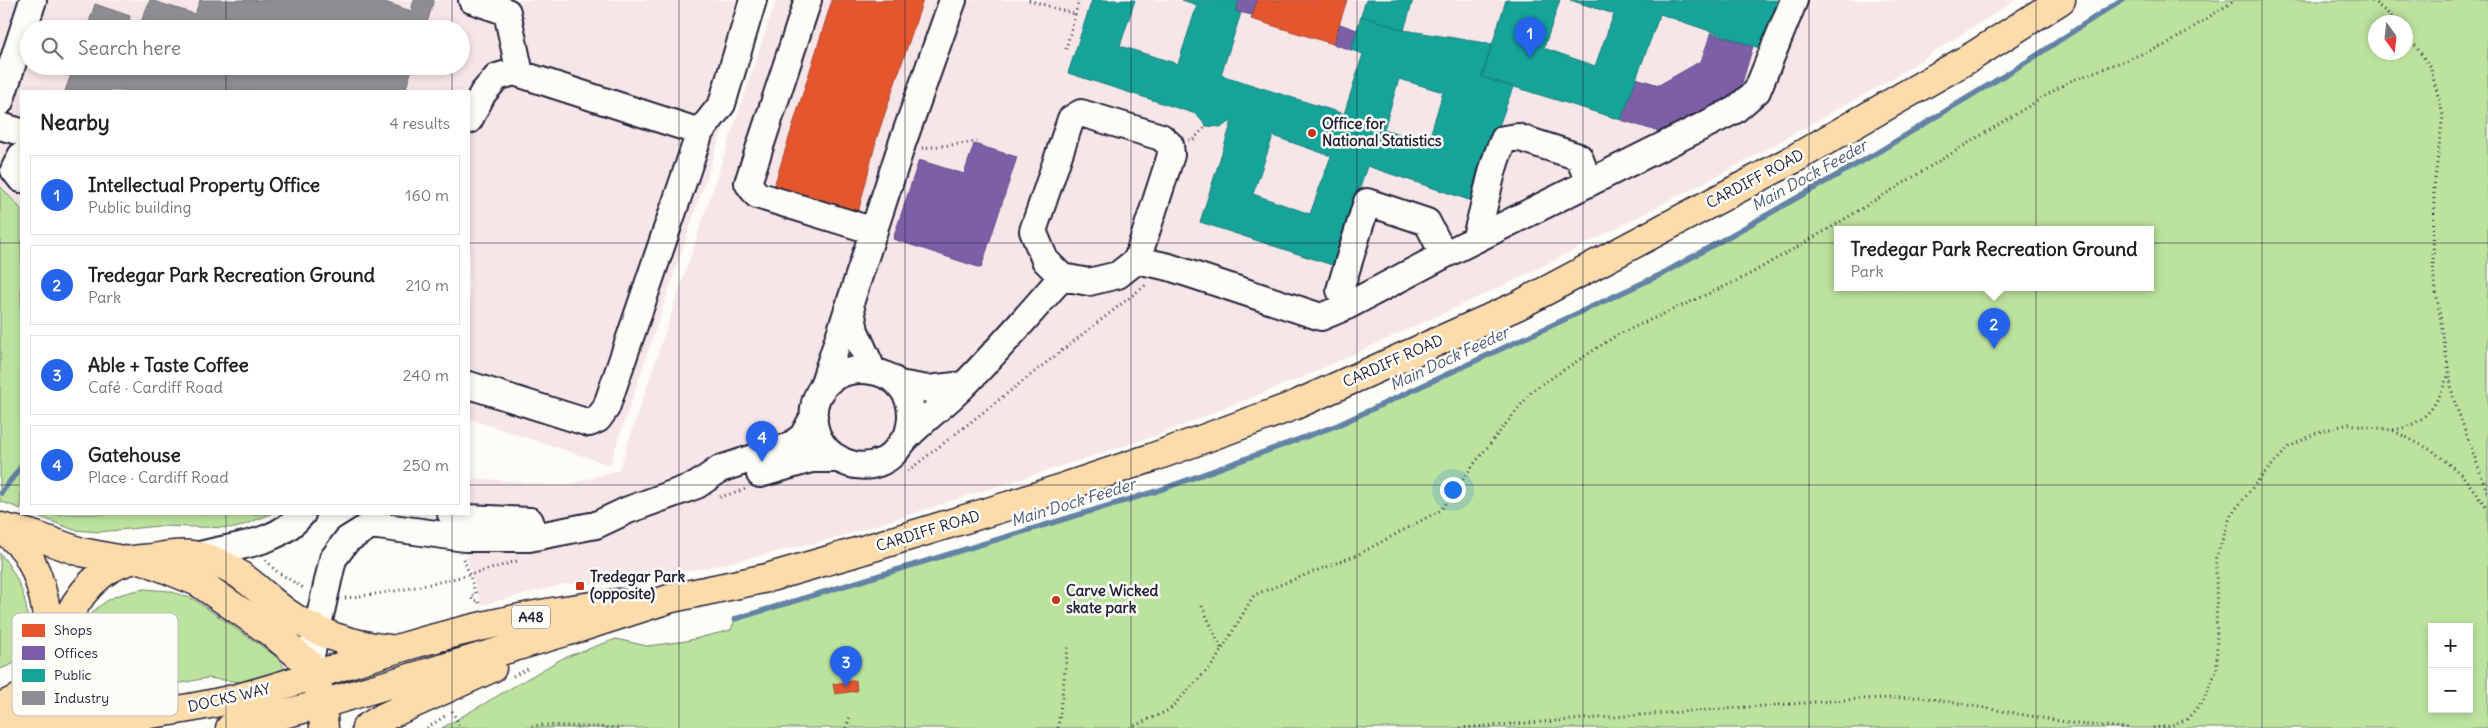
<!DOCTYPE html>
<html lang="en">
<head>
<meta charset="utf-8">
<style>
	body { margin:0; font-family:Delius,sans-serif; background:#f6f6f6; color:#202124 }
	.controls { position:absolute; right:15px; bottom:15px; display:grid; overflow:hidden; border-radius:0px; box-shadow:0 2px 8px #0003 }
	.controls button { width:45px; height:45px; display:grid; place-items:center; padding:0; border:0; border-bottom:1px solid #e0e0e0; background:#fff; color:#202124; font:25px sans-serif }
	.compass { position:absolute; left:2368px; top:15px; width:45px; height:45px; border-radius:50%; background:#fff; box-shadow:0 2px 8px #0003; rotate:165deg }
	.you { position:absolute; left:1452px; top:489px; width:18px; height:18px; margin:-12px; border:4px solid #fff; border-radius:50%; background:#1a73e8; box-shadow:0 0 0 8px #1a73e833 }
	.badge { display:grid; place-items:center; width:32px; height:32px; border-radius:50%; background:#2563eb; color:#fff; font-size:16px; font-weight:700 }
	.pin { position:absolute; translate:-50% -41px; filter:drop-shadow(0 1px 2px #0008) }
	.pin::after { content:''; position:absolute; top:26px; width:18px; height:15px; background:inherit; clip-path:polygon(0 0,100% 0,50% 100%) }
	.popup { position:absolute; left:1834px; top:226px; width:320px; height:65px; box-sizing:border-box; display:grid; place-content:center; border-radius:0px; background:#fff; filter:drop-shadow(0 1px 4px #0005); font-size:16px; white-space:nowrap; color:#757577 }
	.popup b { font-size:19px; color:#202124 }
	.popup::after { content:''; position:absolute; left:50%; top:100%; margin-left:-10px; border:10px solid transparent; border-top-color:#fff }
	.list { margin:0; padding:0; list-style:none }
	h2 { display:flex; justify-content:space-between; align-items:center; height:65px; margin:0; padding:0 20px; font-size:21px }
	h2 small { font-size:16px; font-weight:400; color:#757577 }
	.list li { display:grid; grid-template-columns:32px 1fr auto; gap:15px; align-items:center; box-sizing:border-box; height:80px; margin:0 10px 10px; padding:0 10px; border:1px solid #e0e0e0; border-radius:0px }
	.list b { display:block; font-size:19px; white-space:nowrap }
	.list p { margin:0; font-size:16px; white-space:nowrap; color:#757577 }
	.list em { font-size:16px; font-style:normal; color:#757577 }
	.icon { flex:none; width:28px; height:28px; fill:none; stroke:currentColor; stroke-width:2; stroke-linecap:round; stroke-linejoin:round }
	.map { position:relative; flex:none; width:2488px; height:728px; overflow:hidden }
	.search { position:absolute; background:#fff; box-shadow:0 2px 8px #0003; left:20px; top:20px; width:450px; height:55px; display:flex; align-items:center; gap:12px; box-sizing:border-box; padding:0 18px; border-radius:28px; color:#757577; font-size:19px }
	.panel { position:absolute; background:#fff; box-shadow:0 2px 8px #0003; left:20px; top:90px; width:450px; height:425px; border-radius:0px }
	.map>svg:first-child { display:block }
	.built { fill:#f7e6e8; fill-rule:evenodd }
	.green { fill:#bce39e; stroke:#6f826c; fill-rule:evenodd }
	.shops { fill:#e4572e; stroke:#aa4732 }
	.offices { fill:#7b5ea7; stroke:#604c87 }
	.public { fill:#17a398; stroke:#1a7c7c; fill-rule:evenodd }
	.industry { fill:#8d8d92; stroke:#6d6d78 }
	.lines { fill:none; stroke-linecap:round; stroke-linejoin:round }
	.stream { stroke:#6483a5; stroke-width:5.5 }
	.minor-casing { stroke:#22223b; stroke-width:30 }
	.major-casing { stroke:#22223b; stroke-width:31 }
	.path { stroke:#22223b; stroke-width:3; stroke-dasharray:1 4; stroke-linecap:butt }
	.minor { stroke:#fdfcf7; stroke-width:26 }
	.major { stroke:#fddcac; stroke-width:28 }
	.grid { fill:none; stroke:#22223b; stroke-width:1; stroke-opacity:0.55 }
	.poi-dot { fill:#c8321e; stroke:#fdfcf7; stroke-width:2 }
	.labels { text-anchor:middle; stroke-width:5; stroke-linejoin:round; paint-order:stroke }
	.shield { fill:#fdfcf7; stroke:#646373; stroke-width:1 }
	.shield-label { font-size:14px; font-weight:bold; fill:#22223b }
	.poi-label { font-size:15px; font-weight:bold; fill:#22223b; stroke:#fdfcf7; text-anchor:start }
	.street-label { font-size:15px; fill:#22223b; stroke:#fdfcf7 }
	.water-label { font-size:16px; font-style:italic; fill:#485a79; stroke:#fdfcf7 }
	.key { fill:#fdfcf7; stroke:#bbbbbf; stroke-width:1 }
	.key-label { font-size:14px; fill:#22223b }
</style>
</head>
<body>
<div class="map">
<svg width="2488" height="728" viewBox="0 0 2488 728">
	<rect width="100%" height="100%" fill="#fdfcf7"/>
	<filter id="ink" filterUnits="userSpaceOnUse"><feTurbulence type="fractalNoise" baseFrequency=".02" numOctaves="2"/><feDisplacementMap in="SourceGraphic" scale="10" xChannelSelector="R" yChannelSelector="G"/><feConvolveMatrix kernelMatrix="1 2 1 2 8 2 1 2 1" color-interpolation-filters="sRGB"/></filter>
	<g filter="url(#ink)">
		<path class="built" d="M0 0H766L610 465 469 419V91H21V209L0 186ZM29 29H461V66H29Z
			M776 0H2016L1888 81 1740 164 1522 277 1308 375 1158 435 836 538 719 565 621 584H566L481 605 463 545 474 478 564 486 619 470Z"/>
		<path class="green" d="M2121 0H2488V728H442L563 658 616 639 647 646 686 641 731 630 735 619 1157 491 1338 425 1662 274 1873 155 2028 61ZM2376 22H2406V52H2376ZM1838 230H2150V288H1838ZM2432 627H2469V709H2432Z
			M0 186 21 209V509L0 501Z
			M33 514H271L236 528 158 526 99 532 74 530Z
			M0 553C18 576 32 605 26 635 24 645 17 655 13 664L0 669Z
			M144 589 169 591 193 599 276 656 286 670 240 682 207 678 166 686 122 707 55 709C65 667 71 618 114 597 123 593 134 591 144 589Z"/>
		<path class="shops" d="M832 0H923L877 137 858 213 774 186Z
			M1257 0H1347L1333 44 1251 19Z
			M856 680 857 691 835 694 833 684Z"/>
		<path class="offices" d="M1239 0H1257L1252 15 1235 11Z
			M1340 24 1357 30 1351 50 1333 44Z
			M1711 33 1753 46 1739 93 1660 132 1621 120 1636 78 1659 85 1701 61Z
			M974 144 1017 157 981 268 893 239 919 160 964 174Z"/>
		<path class="public" d="M1092 0H1135L1120 46 1178 64 1197 5 1182 0H1239L1235 11 1241 13 1221 75 1344 114 1363 54 1351 50 1361 16 1404 30 1492 44 1482 77 1513 87 1472 201 1367 166 1335 266 1200 222 1232 121 1221 127 1206 126 1196 114 1068 73ZM1399 79 1443 92 1428 143 1384 129ZM1273 136 1331 156 1310 214 1253 194Z
			M1366 0H1413L1404 30 1361 16Z
			M1506 0H1560L1544 48 1595 66 1614 14 1570 0H1782L1765 50 1660 14 1621 120 1482 77Z"/>
		<path class="industry" d="M150 0 195 14 200 0H379L411 11 414 0H434L425 29H138Z
			M95 4 130 16 128 26 135 29H87Z
			M74 66H413L405 91H65Z"/>
		<g class="lines">
			<path class="stream" d="M1 493 21 467
				M735 619 1157 491 1338 425 1662 274 1873 155 2028 61 2121 0"/>
			<defs>
				<path id="minor" d="M472 0 507 12 520 74
					M808 0 748 183 757 195 874 231
					M0 102 33 0
					M1081 113 1161 137 1170 145 1171 155 1137 260 1118 275 1089 282 1062 277 1045 260 1033 231 1071 119Z
					M469 120 483 93 497 77 514 72 700 132
					M0 126 21 132
					M21 156 14 170 21 179
					M1475 239C1486 206 1489 171 1504 139L1517 137 1579 157 1589 183
					M1137 260 1169 267 1321 317 1347 306 1444 255 1735 110 1757 91 1794 0
					M850 304 855 331 872 369
					M1347 306 1340 290 1367 202 1427 222 1444 255
					M899 384 928 389 964 385
					M469 385 589 423 598 419 606 408 700 132 722 104 753 0
					M821 392 902 144 953 0
					M907 437C935 355 805 346 814 423 816 438 825 452 839 459 852 467 869 468 883 461 896 455 899 444 909 435 926 418 945 404 962 387 997 352 1029 314 1062 277
					M760 474 811 459H838
					M451 514 468 518 530 521
					M371 525 465 538H529L596 525 628 510 697 485 720 469 790 446 803 436 814 416
					M200 555C236 545 276 545 302 514
					M309 664 333 559 347 540 371 525 377 514"/>
				<path id="major" d="M1 527C9 535 20 543 26 552 45 583 48 620 51 655
					M1 527 30 534 81 552 128 561
					M144 560 198 582 273 634 309 664 315 675 322 704 324 728
					M0 707 24 696 42 682
					M0 726C80 722 162 717 241 697 292 684 342 665 393 650 466 628 542 611 619 603
					M36 728C41 674 68 577 128 561 136 559 146 559 154 558 183 552 201 553 227 567 249 578 267 599 287 613 317 634 353 645 389 649
					M230 728 322 704 582 627 672 598 767 578 850 554 1011 505 1151 458 1293 406 1519 305 1792 160 1973 56 2061 0
					M366 728 384 717 492 668"/>
			</defs>
			<use href="#minor" class="minor-casing"/>
			<use href="#major" class="major-casing"/>
			<path class="path" d="M1029 0 1074 14
				M2372 0 2398 22
				M2406 33 2430 66 2443 115 2434 187 2433 272 2453 397 2488 494
				M1066 49 1079 0
				M1189 140 1192 141 1206 126
				M922 148 977 142
				M2393 430C2426 425 2437 405 2448 375
				M908 471 1147 284
				M720 497 746 489
				M464 559 476 594 471 596 473 601 478 600 479 605
				M266 560 276 571 305 589
				M345 598C406 591 458 579 517 561
				M1202 606 1222 650
				M513 676 530 668
				M452 711 461 728
				M427 728 445 716
				M527 728 539 725 622 728
				M846 728 851 714
				M1058 728 1068 647
				M1130 728 1169 710 1214 663 1254 595 1357 555 1441 510 1477 460 1533 390 1617 335 1743 278 1830 228 2068 82 2168 44 2235 0
				M1460 728 1859 699 1921 697 2077 724 2130 728
				M2153 728 2171 726 2187 719 2203 701 2217 669 2216 558 2231 515 2261 477 2289 447 2318 432 2349 424 2392 430 2433 451 2462 475 2488 509"/>
			<use href="#minor" class="minor"/>
			<use href="#major" class="major"/>
		</g>
	</g>
	<path class="grid" d="M226 0V29M452 0V29M679 0V728M905 0V728M1131 0V728M1357 0V728M1583 0V728M1809 0V728M2036 0V728M2262 0V728M226 66V91M452 66V91M0 243H21M469 243H2488M0 485H21M469 485H2488M226 514V728M452 514V728"/>
	<g class="poi-dot">
		<circle cx="1312" cy="133" r="5"/>
		<rect x="575" y="581" width="10" height="10" rx="2.5"/>
		<circle cx="1056" cy="600" r="5"/>
	</g>
	<g class="labels">
		<rect class="shield" x="512" y="605.5" width="38" height="23" rx="4"/>
		<g class="shield-label">
			<text x="531" y="622">A48</text>
		</g>
		<g class="poi-label">
			<text x="1322" y="129">Office for<tspan x="1322" dy="17">National Statistics</tspan></text>
			<text x="590" y="582">Tredegar Park<tspan x="590" dy="17">(opposite)</tspan></text>
			<text x="1066" y="596">Carve Wicked<tspan x="1066" dy="17">skate park</tspan></text>
		</g>
		<g class="street-label">
			<text transform="translate(1755 179) rotate(-28)" y="5">CARDIFF ROAD</text>
			<text transform="translate(1393 361) rotate(-24)" y="5">CARDIFF ROAD</text>
			<text transform="translate(928 531) rotate(-17)" y="5">CARDIFF ROAD</text>
			<text transform="translate(229 698) rotate(-13)" y="5">DOCKS WAY</text>
		</g>
		<g class="water-label">
			<text transform="translate(1809 175) rotate(-29)" y="6">Main Dock Feeder</text>
			<text transform="translate(1449 358) rotate(-25)" y="6">Main Dock Feeder</text>
			<text transform="translate(1073 502) rotate(-17)" y="6">Main Dock Feeder</text>
		</g>
	</g>
	<rect x="12" y="613" width="166" height="103" rx="8" class="key"/>
	<rect x="22" y="624" width="23" height="13" fill="#e4572e"/>
	<rect x="22" y="646" width="23" height="14" fill="#7b5ea7"/>
	<rect x="22" y="669" width="23" height="13" fill="#17a398"/>
	<rect x="22" y="691" width="23" height="14" fill="#8d8d92"/>
	<g class="key-label">
		<text x="54" y="635">Shops</text>
		<text x="54" y="658">Offices</text>
		<text x="54" y="680">Public</text>
		<text x="54" y="703">Industry</text>
	</g>
</svg>
<div class="controls">
<button>+</button>
<button>−</button>
</div>
<svg class="compass" viewBox="-18 -18 36 36"><path d="M0-13l5 13h-10z" fill="#e53935"/><path d="M0 13l5-13h-10z" fill="#757577"/></svg>
<div class="you"></div>
<div class="pin badge" style="left:1530px;top:58px">1</div>
<div class="pin badge" style="left:1994px;top:349px">2</div>
<div class="popup"><b>Tredegar Park Recreation Ground</b>Park</div>
<div class="pin badge" style="left:846px;top:687px">3</div>
<div class="pin badge" style="left:762px;top:462px">4</div>
<div class="search"><svg class="icon" aria-label="search" viewBox="0 0 24 24"><circle cx="10" cy="10" r="6"/><path d="M15 15l6 6"/></svg>Search here</div>
<section class="panel">
<h2>Nearby<small>4 results</small></h2>
<ul class="list">
<li><span class="badge">1</span><div><b>Intellectual Property Office</b><p>Public building</p></div><em>160 m</em></li>
<li><span class="badge">2</span><div><b>Tredegar Park Recreation Ground</b><p>Park</p></div><em>210 m</em></li>
<li><span class="badge">3</span><div><b>Able + Taste Coffee</b><p>Café · Cardiff Road</p></div><em>240 m</em></li>
<li><span class="badge">4</span><div><b>Gatehouse</b><p>Place · Cardiff Road</p></div><em>250 m</em></li>
</ul>
</section>
</div>
</body>
</html>
